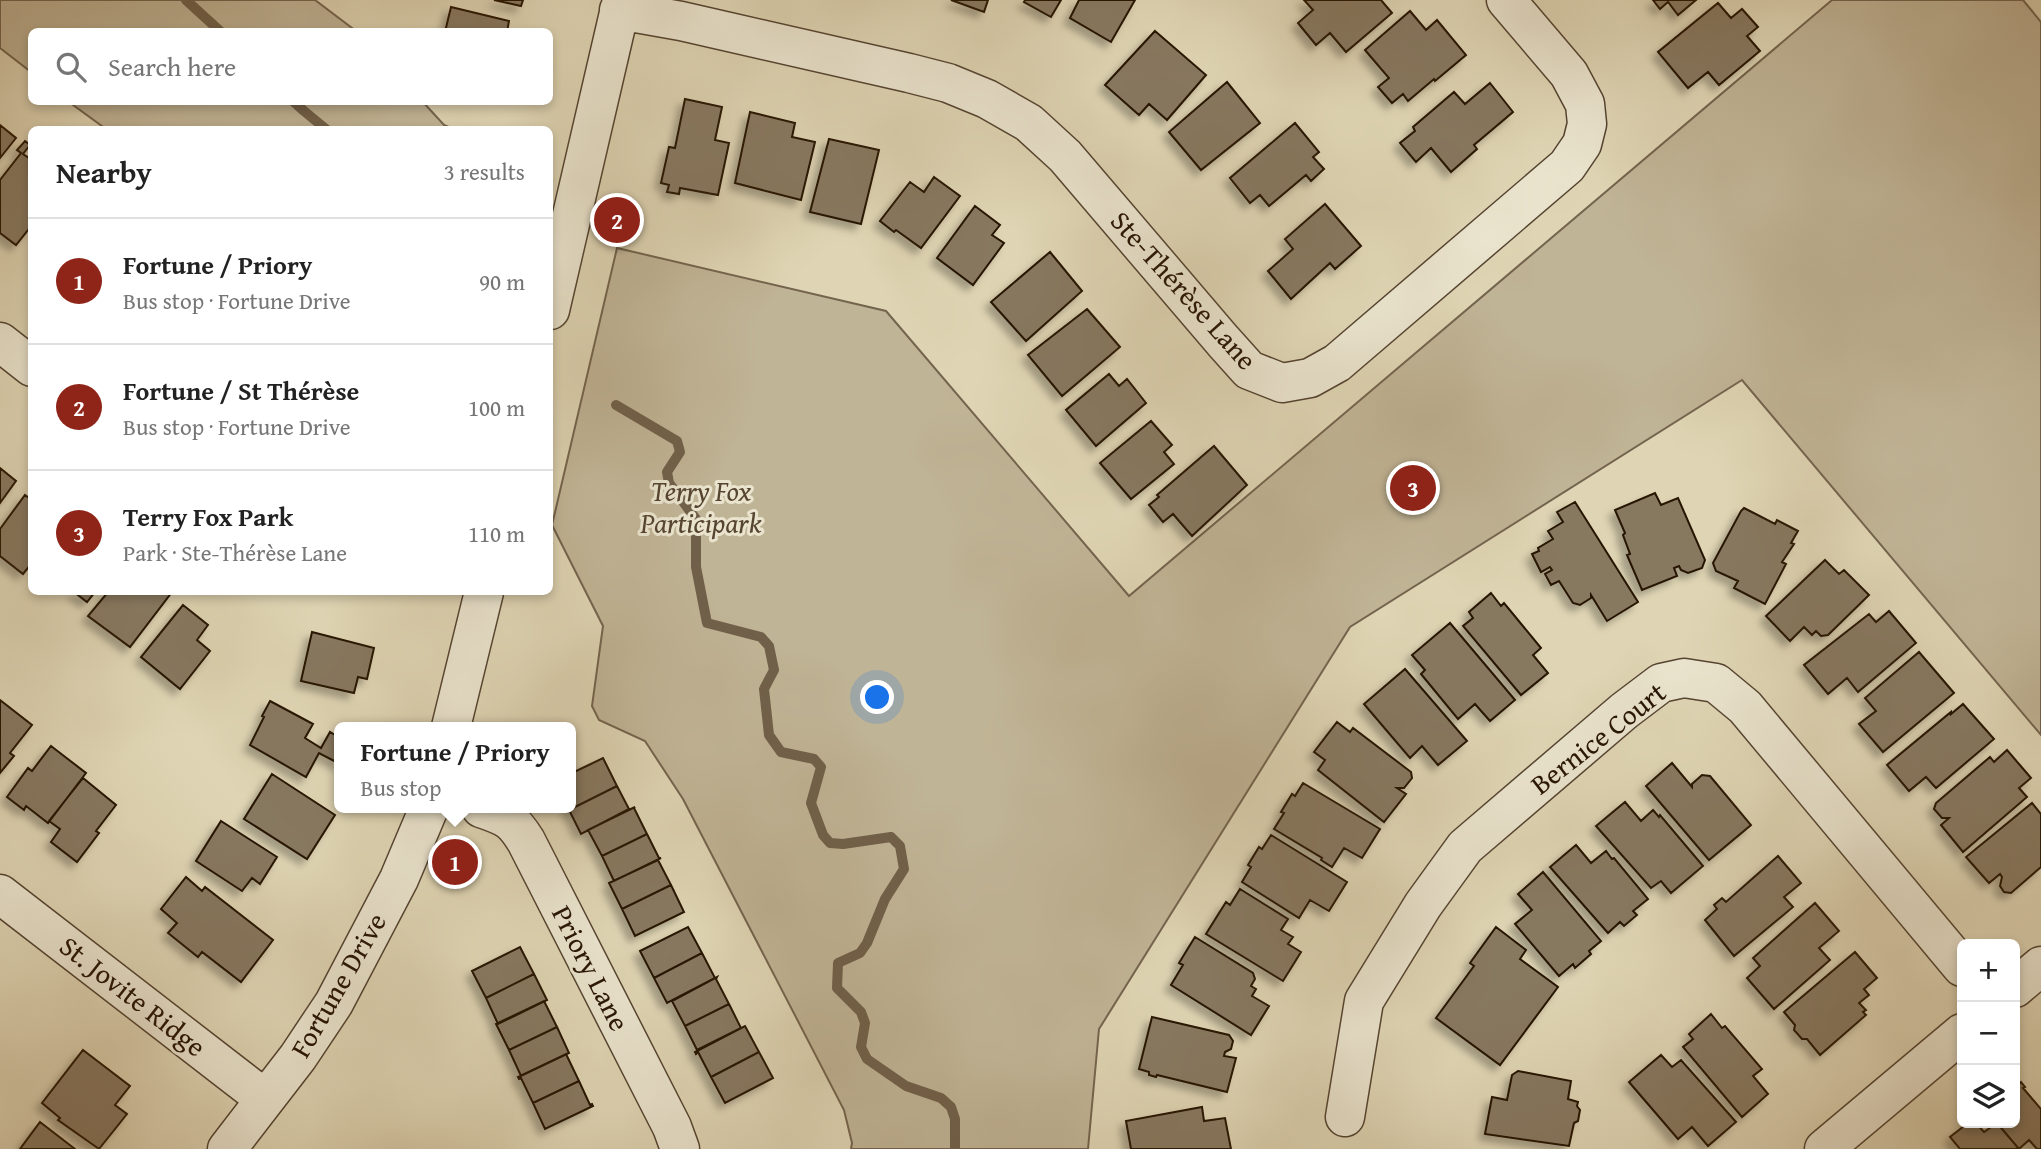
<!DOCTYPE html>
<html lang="en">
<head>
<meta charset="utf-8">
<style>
	body { margin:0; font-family:"Gentium Book Plus",serif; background:#f2f2f2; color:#222 }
	.controls { position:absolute; right:21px; bottom:21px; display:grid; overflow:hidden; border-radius:10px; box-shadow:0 4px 10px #0003 }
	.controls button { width:63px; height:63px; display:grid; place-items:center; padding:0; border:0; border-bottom:2px solid #e0e0e0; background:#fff; color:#222; font:35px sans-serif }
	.you { position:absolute; left:878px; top:698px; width:24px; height:24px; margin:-18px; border:5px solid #fff; border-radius:50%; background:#1a73e8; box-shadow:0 0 0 10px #1a73e833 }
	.badge { display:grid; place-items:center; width:46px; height:46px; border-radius:50%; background:#8f2418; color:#fff; font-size:23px; font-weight:700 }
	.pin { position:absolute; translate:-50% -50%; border:4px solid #fff; box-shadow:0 2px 7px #0006 }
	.popup { position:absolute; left:334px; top:722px; width:242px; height:91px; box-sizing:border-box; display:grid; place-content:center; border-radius:10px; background:#fff; filter:drop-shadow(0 2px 5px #0005); font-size:23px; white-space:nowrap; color:#767676 }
	.popup b { font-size:26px; color:#222 }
	.popup::after { content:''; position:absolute; left:50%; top:100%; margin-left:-14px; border:14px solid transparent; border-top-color:#fff }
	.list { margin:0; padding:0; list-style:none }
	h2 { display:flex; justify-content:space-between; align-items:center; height:91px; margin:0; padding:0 28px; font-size:30px }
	h2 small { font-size:23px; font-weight:400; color:#767676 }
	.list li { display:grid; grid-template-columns:46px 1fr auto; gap:21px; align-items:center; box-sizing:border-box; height:126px; padding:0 28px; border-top:2px solid #e0e0e0 }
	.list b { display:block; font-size:26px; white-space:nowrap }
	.list p { margin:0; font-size:23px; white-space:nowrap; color:#767676 }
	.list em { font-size:23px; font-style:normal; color:#767676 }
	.icon { flex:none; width:38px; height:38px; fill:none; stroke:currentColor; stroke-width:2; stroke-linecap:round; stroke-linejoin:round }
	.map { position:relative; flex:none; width:2041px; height:1149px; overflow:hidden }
	.search { position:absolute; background:#fff; box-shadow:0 4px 10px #0003; left:28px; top:28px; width:525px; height:77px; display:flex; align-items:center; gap:18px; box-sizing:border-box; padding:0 24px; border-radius:10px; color:#767676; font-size:26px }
	.panel { position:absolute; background:#fff; box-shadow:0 4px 10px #0003; left:28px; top:126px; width:525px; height:469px; border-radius:10px }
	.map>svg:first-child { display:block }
	.green { fill:#c0b496; stroke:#74644e; stroke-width:2 }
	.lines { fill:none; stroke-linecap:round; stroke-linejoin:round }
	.stream { stroke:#70604a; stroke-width:10 }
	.building { fill:#877860; stroke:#271405; stroke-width:2; filter:url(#shadow) }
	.minor-casing { stroke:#554431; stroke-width:41 }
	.minor { stroke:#eae4ce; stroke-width:38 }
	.labels { text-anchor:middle; stroke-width:6; stroke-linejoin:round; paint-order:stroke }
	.street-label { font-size:28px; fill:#271405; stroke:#eae4ce }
	.park-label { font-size:28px; font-style:italic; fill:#554430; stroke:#eae4ce }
</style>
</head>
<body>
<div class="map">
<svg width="2041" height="1149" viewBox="0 0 2041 1149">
	<defs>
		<filter id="shadow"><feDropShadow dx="-6" dy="6" stdDeviation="3.5" flood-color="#0004"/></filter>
	</defs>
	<rect width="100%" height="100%" fill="#dfd5b4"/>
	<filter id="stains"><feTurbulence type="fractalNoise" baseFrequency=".00286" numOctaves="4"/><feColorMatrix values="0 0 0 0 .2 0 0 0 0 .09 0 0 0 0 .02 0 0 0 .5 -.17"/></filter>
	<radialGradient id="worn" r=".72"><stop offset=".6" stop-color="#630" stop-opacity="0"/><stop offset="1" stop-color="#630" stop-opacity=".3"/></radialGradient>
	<path class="green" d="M0 0H315L356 31 32 32 31 72 0 48Z
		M1832 0H2023L2041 22V735L1742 380 1350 627 1099 1029 1088 1149H851L852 1143 844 1110 683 799 645 741 599 720 592 706 603 626 552 525 617 248 886 311 1129 596Z
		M69 102H423L444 125 453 129H106Z"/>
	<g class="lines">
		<path class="stream" d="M186 0 221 32
			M294 102 304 111 327 130
			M616 405 677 441 680 452 667 472 669 483 696 519V567L707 623 761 637 769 646 774 670 764 689 769 735 781 752 814 759 821 767 811 803 823 835 830 843 843 844 891 837 900 846 904 869 885 899 867 943 860 953 838 963 837 988 861 1012 865 1023 861 1047 867 1059 906 1086 941 1098 951 1107 955 1119V1149"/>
	</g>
	<path class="building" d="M494 0H523L521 6Z
		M951 0H988L984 12Z
		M1025 0H1061L1051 17 1024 2Z
		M1079 0H1135L1111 42 1070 18Z
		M1304 0H1381L1392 13 1346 52 1330 33 1316 45 1298 23 1313 10Z
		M1653 0H1696L1678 15 1668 2 1660 9Z
		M1718 3 1731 18 1742 9 1758 27 1747 36 1760 51 1719 85 1708 72 1688 88 1658 52Z
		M451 7 509 21 507 32H445Z
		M1410 11 1426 30 1437 20 1466 55 1435 81 1434 79 1408 101 1403 94 1392 103 1378 87 1389 78 1365 50Z
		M1155 31 1206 75 1167 120 1149 104 1139 115 1105 85Z
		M1227 82 1260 123 1201 170 1169 132Z
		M1490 83 1513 112 1474 145 1477 149 1451 172 1431 148 1416 162 1400 143 1415 131 1413 127 1454 92 1465 104Z
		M685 99 722 107 715 140 729 143 718 195 680 188 679 194 667 192 669 185 661 183 669 147 675 148Z
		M750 112 795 123 792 137 815 142 801 200 735 183Z
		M1295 123 1319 152 1313 157 1324 169 1311 181 1306 175 1269 206 1260 195 1250 203 1230 178Z
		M0 125 16 138 0 158Z
		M829 139 879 150 861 224 810 212Z
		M25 141 30 145 23 154 32 160V225L16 245 0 233V180L21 153 17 150Z
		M934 177 960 196 921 248 896 230 894 232 880 221 910 182 924 192Z
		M1325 204 1361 246 1335 269 1330 263 1291 299 1268 271 1293 249 1285 239Z
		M975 206 1000 225 992 235 1004 243 973 285 937 258Z
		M1050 252 1082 291 1026 341 991 302Z
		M1087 309 1120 347 1062 396 1028 355Z
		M1109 374 1119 386 1127 379 1146 403 1096 446 1066 410Z
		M1151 421 1172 445 1164 452 1174 464 1131 499 1100 463Z
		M1214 446 1247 485 1192 536 1173 514 1163 522 1149 505 1159 497 1157 495Z
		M0 468 16 481 0 503Z
		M1655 493 1661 505 1678 498 1705 560 1702 568 1688 573 1681 570 1679 566 1674 568 1677 576 1642 590 1627 555 1630 554 1623 535 1625 533 1615 510Z
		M25 495 32 500V563L23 574 0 556V529Z
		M1575 502 1638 602 1607 621 1591 595V598L1580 605 1573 603 1559 581 1551 585 1545 574 1552 570 1550 567 1541 572 1532 554 1539 551 1538 548 1553 539 1548 531 1563 522 1557 512Z
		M1744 508 1775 524 1777 520 1798 531 1791 543 1794 544 1782 562 1786 564 1765 604 1734 588 1738 581 1716 571 1713 563 1741 511Z
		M1825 560 1839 574 1844 570 1869 595 1828 635 1821 636 1816 631 1812 635 1804 627 1790 641 1766 616Z
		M74 592H95L87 602Z
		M108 592H172L130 647 88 616Z
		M1491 593 1501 606 1504 603 1541 648 1533 655 1548 673 1521 695 1463 626 1473 618 1469 612Z
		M183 605 208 625 197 640 210 651 180 689 141 657Z
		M1889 611 1916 643 1858 692 1847 678 1828 694 1804 665 1869 614 1876 622Z
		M1450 623 1515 700 1490 721 1475 704 1458 719 1421 674 1425 670 1412 655Z
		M312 632 374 648 367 679 358 677 354 693 301 681Z
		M1919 652 1954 693 1883 752 1859 724 1876 711 1865 698Z
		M1405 669 1467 741 1438 765 1422 746 1410 758 1364 704Z
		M0 700 32 725 10 753 14 756 0 773Z
		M270 701 313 724 305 738 321 748 330 732 340 738V764L319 753 306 777 250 745 264 717 262 716Z
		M1963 704 1994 739 1936 788 1926 777 1909 791 1887 765 1951 712V714Z
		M1337 722 1350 732 1353 728 1411 772 1412 778 1404 788H1397L1406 794 1384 822 1318 770 1325 760 1314 752Z
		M51 746 86 773 48 823 26 806 24 810 7 797 28 768 32 771Z
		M2007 750 2031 778 2019 788 2027 797 1963 852 1941 825 1949 818H1942L1934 809 1936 803 1990 757 1994 762Z
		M603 758 617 786 569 810 567 808H570V774Z
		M1672 763 1692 787V784L1702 775 1710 776 1751 825 1709 860 1646 786Z
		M272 774 335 815 307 859 244 819Z
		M83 778 116 805 96 831 99 833 77 862 51 842 60 829 49 821Z
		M1303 783 1380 829 1362 858 1344 848 1332 867 1321 860 1322 858 1274 829 1284 813 1281 812 1292 794 1295 796Z
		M617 786 629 809 581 834 569 810Z
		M1625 802 1641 821 1653 810 1659 817 1660 815 1703 866 1671 893 1661 881 1651 888 1596 826Z
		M2032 803 2041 814V867L2011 893 2004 892 2000 886 2002 877 2000 874 1989 883 1966 857Z
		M635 807 634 808 647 834 602 856 588 830Z
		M221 821 277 857 260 884 252 878 242 891 196 861Z
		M647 834 659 858H661L614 881 602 856Z
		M1271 835 1347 882 1329 911 1310 900 1299 918 1242 882 1251 867 1248 865 1259 847 1262 849Z
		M1576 845 1591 863 1606 851 1612 859 1614 858 1648 899 1633 911 1637 915 1624 926 1620 922 1608 933 1550 867Z
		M1778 856 1801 883 1784 897 1793 907 1734 956 1705 920 1717 909 1714 905 1722 898 1726 902Z
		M658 860 671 885 622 909 609 883Z
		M1543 872 1601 941 1589 951 1591 954 1575 968 1573 964 1559 976 1515 924 1532 910 1518 894Z
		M186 877 202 891 205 887 273 940 241 982 202 952 198 957 168 933 177 923 161 909Z
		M671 885 684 912 635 936 622 909Z
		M1240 889 1288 919 1281 930 1293 937 1288 944 1301 952 1283 981 1206 934 1226 902 1230 905Z
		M1815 903 1839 931 1819 948 1830 960 1774 1009 1747 978 1760 966 1753 958Z
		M688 927 702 953 654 978 640 951Z
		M1496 927 1526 950 1520 959 1558 987 1500 1065 1436 1018 1474 966 1470 963Z
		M1195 937 1253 973 1255 979 1251 986 1256 989 1252 996 1269 1006 1251 1035 1171 985 1183 965 1179 963Z
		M520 947 534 974 486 998 472 971Z
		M1855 952 1877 978 1864 989 1869 995 1859 1003 1866 1010 1863 1012 1866 1015 1820 1055 1807 1039H1802L1794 1030 1795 1025 1784 1012Z
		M702 953 715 978 667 1003 654 978Z
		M534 974 547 1000 498 1024 486 998Z
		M717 977 716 979 729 1004 685 1026 672 1001Z
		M544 1001 557 1027 509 1050 496 1024Z
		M729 1004 741 1028 697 1050 685 1026Z
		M1711 1014 1722 1028 1725 1026 1762 1069 1753 1076 1768 1094 1742 1117 1683 1047 1693 1039 1689 1034Z
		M1152 1017 1229 1035 1233 1041 1231 1049 1225 1052 1224 1056 1236 1058 1227 1092 1157 1075 1156 1077 1149 1075V1072L1139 1069Z
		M745 1026 759 1052 711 1077 698 1052 696 1054 695 1052Z
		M557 1027 569 1053 521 1076 509 1050Z
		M83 1050 130 1086 115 1105 127 1114 99 1149 58 1120 60 1118 42 1103Z
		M759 1052 773 1078 725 1103 711 1077Z
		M566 1054 579 1081 533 1103 521 1078 519 1079 518 1077Z
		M1661 1055 1672 1067 1681 1060 1736 1122 1708 1146 1692 1127 1678 1139 1629 1082Z
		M1518 1071 1571 1081 1568 1099 1578 1102 1577 1106 1580 1110 1578 1121 1574 1123 1569 1146 1485 1134 1492 1097 1507 1100 1512 1075Z
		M579 1081 590 1105 592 1104 593 1106 545 1129 533 1103Z
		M2021 1082 2025 1087 2023 1088 2041 1109V1149H2037L2029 1140 2019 1149 1997 1123H2015V1088Z
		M1202 1107 1204 1121 1225 1118 1231 1149H1131L1126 1121Z
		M40 1122 75 1149H20Z
		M1968 1123H1976L1984 1132 1997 1123 2019 1149H1960L1950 1137Z"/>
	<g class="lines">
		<defs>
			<path id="minor" d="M619 10 681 21 909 73 948 83 987 99 1029 123 1065 156 1223 341 1249 370 1282 383 1310 378 1337 363 1567 166 1582 144 1587 124 1585 104 1569 74 1506 0
				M550 310 622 0
				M0 342 32 367
				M451 727 484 592
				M481 808C506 817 512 818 526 841L672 1127 680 1149
				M0 894 265 1099
				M2015 988 2041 966
				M1345 1117 1364 1001 1423 905 1465 847 1624 711 1661 683 1684 678 1716 683 1745 707 1962 967
				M227 1149 298 1057 334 1003 399 879 429 808
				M1824 1149 1962 1033"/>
		</defs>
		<use href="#minor" class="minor-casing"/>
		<use href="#minor" class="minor"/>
	</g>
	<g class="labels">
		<g class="street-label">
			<text transform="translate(1184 290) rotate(48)" y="10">Ste-Thérèse Lane</text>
			<text transform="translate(1598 738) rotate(-38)" y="10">Bernice Court</text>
			<text transform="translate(591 968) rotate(63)" y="10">Priory Lane</text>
			<text transform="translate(338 985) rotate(-60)" y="10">Fortune Drive</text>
			<text transform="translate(133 996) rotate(38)" y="10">St. Jovite Ridge</text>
		</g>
		<g class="park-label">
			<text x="701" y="501">Terry Fox<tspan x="701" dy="32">Participark</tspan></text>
		</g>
	</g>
	<rect width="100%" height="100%" filter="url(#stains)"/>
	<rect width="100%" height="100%" fill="url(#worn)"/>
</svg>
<div class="controls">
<button>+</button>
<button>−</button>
<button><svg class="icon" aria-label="layers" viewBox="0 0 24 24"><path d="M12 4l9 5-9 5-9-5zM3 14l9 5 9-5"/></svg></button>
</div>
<div class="you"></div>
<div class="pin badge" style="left:455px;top:862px">1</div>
<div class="popup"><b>Fortune / Priory</b>Bus stop</div>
<div class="pin badge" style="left:617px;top:220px">2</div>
<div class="pin badge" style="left:1413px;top:488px">3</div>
<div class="search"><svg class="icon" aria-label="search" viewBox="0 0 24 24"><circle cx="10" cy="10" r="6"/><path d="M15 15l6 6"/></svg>Search here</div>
<section class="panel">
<h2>Nearby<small>3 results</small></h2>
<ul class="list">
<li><span class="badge">1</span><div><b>Fortune / Priory</b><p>Bus stop · Fortune Drive</p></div><em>90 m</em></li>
<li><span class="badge">2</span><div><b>Fortune / St Thérèse</b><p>Bus stop · Fortune Drive</p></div><em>100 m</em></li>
<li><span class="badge">3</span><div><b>Terry Fox Park</b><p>Park · Ste-Thérèse Lane</p></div><em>110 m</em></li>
</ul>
</section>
</div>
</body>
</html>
